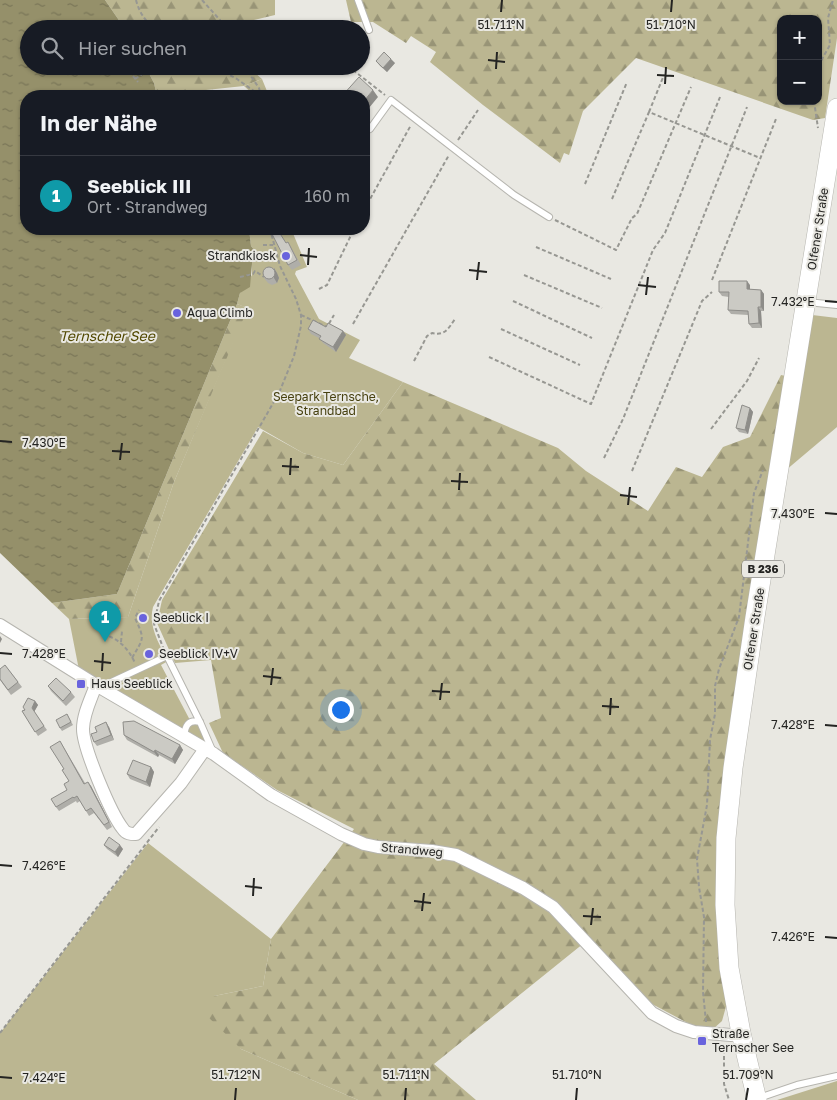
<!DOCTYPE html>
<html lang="de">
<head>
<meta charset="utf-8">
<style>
	body { margin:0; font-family:"Golos Text",sans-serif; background:#20242c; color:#f1f3f6 }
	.controls { position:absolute; right:15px; top:15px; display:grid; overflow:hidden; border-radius:10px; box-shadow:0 1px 4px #0004 }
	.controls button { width:45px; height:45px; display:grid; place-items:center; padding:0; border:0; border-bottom:1px solid #363941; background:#171b24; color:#f1f3f6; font:25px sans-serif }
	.you { position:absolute; left:340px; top:709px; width:18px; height:18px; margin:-12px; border:4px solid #fff; border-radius:50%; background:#1a73e8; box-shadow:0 0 0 8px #1a73e833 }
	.badge { display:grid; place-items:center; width:32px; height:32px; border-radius:50%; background:#6963dd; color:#fff; font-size:16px; font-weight:700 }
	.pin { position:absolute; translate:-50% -41px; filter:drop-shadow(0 1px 2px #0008) }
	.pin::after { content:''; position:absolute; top:26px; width:18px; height:15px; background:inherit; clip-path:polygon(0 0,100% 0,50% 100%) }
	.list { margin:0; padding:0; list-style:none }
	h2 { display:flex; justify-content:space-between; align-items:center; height:65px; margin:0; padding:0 20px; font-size:21px }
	h2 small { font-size:16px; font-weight:400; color:#9ea1a6 }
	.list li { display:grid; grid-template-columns:32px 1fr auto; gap:15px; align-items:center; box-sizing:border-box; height:80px; padding:0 20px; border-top:1px solid #363941 }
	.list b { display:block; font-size:19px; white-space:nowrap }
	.list p { margin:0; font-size:16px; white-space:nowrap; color:#9ea1a6 }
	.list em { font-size:16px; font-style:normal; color:#9ea1a6 }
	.icon { flex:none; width:28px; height:28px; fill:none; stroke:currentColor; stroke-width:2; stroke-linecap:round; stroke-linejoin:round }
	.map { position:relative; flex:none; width:837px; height:1100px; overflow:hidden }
	.search { position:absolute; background:#171b24; box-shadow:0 1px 4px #0004; left:20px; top:20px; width:350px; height:55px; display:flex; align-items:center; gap:12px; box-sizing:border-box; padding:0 18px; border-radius:28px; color:#9ea1a6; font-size:19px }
	.panel { position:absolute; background:#171b24; box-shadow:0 1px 4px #0004; left:20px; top:90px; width:350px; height:145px; border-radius:20px }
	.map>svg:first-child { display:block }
	.green { fill:#bbb691 }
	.forest { fill:url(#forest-firs); fill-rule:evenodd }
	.water { fill:url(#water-ripples) }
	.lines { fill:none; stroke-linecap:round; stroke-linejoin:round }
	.service-casing { stroke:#b6b5af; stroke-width:8 }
	.minor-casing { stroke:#b6b5af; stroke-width:14 }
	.primary-casing { stroke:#b6b5af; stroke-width:20 }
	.path { stroke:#979792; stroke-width:2; stroke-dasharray:4 2.5; stroke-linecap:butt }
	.service { stroke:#fff; stroke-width:6 }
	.minor { stroke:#fff; stroke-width:12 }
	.primary { stroke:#fff; stroke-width:19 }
	.wall { fill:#afaea9 }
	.shaded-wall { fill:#8e8d89 }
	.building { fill:#cbcac4; stroke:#8e8d89 }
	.ticks { fill:none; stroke:#242422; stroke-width:2 }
	.poi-dot { fill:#6963dd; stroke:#e9e8e2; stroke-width:2 }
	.labels { text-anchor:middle; stroke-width:4; stroke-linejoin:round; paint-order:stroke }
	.shield { fill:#e9e8e2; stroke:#5f5f5c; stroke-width:1 }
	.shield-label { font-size:11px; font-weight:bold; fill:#242422 }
	.street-label { font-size:12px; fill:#242422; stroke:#e9e8e2 }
	.poi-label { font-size:12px; fill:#242422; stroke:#e9e8e2; text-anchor:start }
	.park-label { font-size:12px; fill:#474110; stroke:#e9e8e2 }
	.water-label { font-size:14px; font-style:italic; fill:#524902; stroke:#e9e8e2 }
	.ticks-label { font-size:12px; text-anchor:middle; fill:#242422; stroke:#e9e8e2; stroke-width:4; stroke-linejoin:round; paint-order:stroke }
</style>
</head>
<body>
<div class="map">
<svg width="837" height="1100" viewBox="0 0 837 1100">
	<defs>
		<pattern id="forest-firs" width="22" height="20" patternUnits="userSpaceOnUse" patternTransform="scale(1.25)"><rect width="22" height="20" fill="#bbb691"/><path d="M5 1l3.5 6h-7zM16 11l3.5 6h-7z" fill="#989476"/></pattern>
		<pattern id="water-ripples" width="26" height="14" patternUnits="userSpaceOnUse" patternTransform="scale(1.25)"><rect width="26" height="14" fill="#95906a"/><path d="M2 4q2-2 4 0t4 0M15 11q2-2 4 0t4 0" fill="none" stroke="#797557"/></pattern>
	</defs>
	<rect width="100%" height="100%" fill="#e9e8e2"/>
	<path class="green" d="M262 79 269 96H255L244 86Z
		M249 229H280L283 235 292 231 307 267 296 271 295 274 319 319 360 340 349 358 403 382 343 465 303 453 258 427 153 607C148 626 159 644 168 661L161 665 192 724 198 723 207 743 206 745 79 670 69 619 128 617 174 482 247 308 237 304 240 293 252 275V264L255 251 251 246Z
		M804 314 837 318V427L779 476Z
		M148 843 271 939 263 986 214 996 241 1049 358 1100H0V1033Z
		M837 1081V1100H777Z"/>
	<path class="forest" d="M105 0H275V15L229 26 230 29H125Z
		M346 0H837V38L825 118 813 120 636 58 583 111 569 155 564 153 560 163 483 105 430 62 436 52 411 36 406 43 373 22H351ZM781 19H818V101H781Z
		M145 66H247L262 79 244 86 206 90 192 96H157L154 83Z
		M237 304 248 308 174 482 128 617 69 619 52 603 117 594Z
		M781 375 790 377 747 616 727 1003 722 1021 712 1030 697 1028 652 1004 589 939 434 1064 476 1100H358L241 1049 205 1014 214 996 263 986 271 939 354 829 277 790 223 753 209 723 221 718 211 660 175 663 157 623 162 600 263 431 303 453 343 465 403 382 558 448 586 471 648 511 676 467 702 477 723 447 750 437Z"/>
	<path class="water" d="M0 0H105L125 29H29V66H145L154 83 157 96H26V229H249L251 246 255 251 252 264 250 287 240 293 237 304 117 594 52 603 0 553Z"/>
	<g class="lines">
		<defs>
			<path id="service" d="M358 0 369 30
				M364 132 370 129 391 100 514 195 549 217
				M807 302 837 305
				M103 689 107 684 167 656 200 722 213 752
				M184 737C185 726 188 719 200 722
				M759 1098 797 1085 837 1076"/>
			<path id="minor" d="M0 625 96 685 214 754 271 795 341 834 364 844 378 847 432 851 456 855 523 888 553 907 652 1013 676 1026 694 1032 731 1035 741 1033
				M96 685C91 699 83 714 83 729 83 748 111 814 123 829 126 834 131 834 136 834L181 783 205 749"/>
			<path id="primary" d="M757 1100 741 1033 729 968 725 905 726 838 733 768 755 617 837 108"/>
		</defs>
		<use href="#service" class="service-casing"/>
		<use href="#minor" class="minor-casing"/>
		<use href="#primary" class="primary-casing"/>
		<path class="path" d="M136 0C139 12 145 21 155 29
			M202 0 220 20 224 29
			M213 66 237 79 261 96
			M244 66 259 88 261 96
			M353 70 385 95
			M818 73 822 59 830 45 828 18 833 0
			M133 76 138 82
			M135 79 147 71
			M814 101 818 128
			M649 112 664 75
			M458 140 478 110
			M585 184 627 82
			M612 199 649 112 760 158
			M364 210 411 125
			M555 220 616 250 632 218 637 214 691 87
			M263 245H273
			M536 247 611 279
			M524 275 602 308
			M240 277 253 274 255 271 264 277
			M712 280 776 119
			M319 289 327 285 354 229
			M513 301 592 338
			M301 315 327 327 334 315
			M353 324 449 155
			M501 329 580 365
			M489 357 591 404 653 250 665 233 720 97
			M414 361 427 336 432 333C445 336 448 329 455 319
			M711 429 747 381 759 358
			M604 458 623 419 747 107
			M632 471 702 301 712 292
			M103 634C119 639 128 648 135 663
			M121 642 122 631
			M164 650 154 624 159 601 279 393 294 356 301 326V315L296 299 280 266 270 229
			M132 658C144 637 145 640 135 618L139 610
			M706 1022 703 992 704 917 699 887 697 859 707 805 710 740 715 714V686L719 669 739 617 754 493 763 470
			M0 1033 159 827
			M718 1046 723 1049 724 1053V1084L729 1100"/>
		<use href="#service" class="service"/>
		<use href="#minor" class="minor"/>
		<use href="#primary" class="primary"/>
	</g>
	<path class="wall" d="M376 61 395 63 387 72 380 66Z
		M288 242 301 265 292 270 288 265 286 243Z
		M274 268 277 273 279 278 277 283 272 285 268 283 264 278Z
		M750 285V289L761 290 764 294V311H761L762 328H752L749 324 748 315 731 314 728 310 729 297 722 296 719 292Z
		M326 327 343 331 346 335 336 352 323 343 319 338 311 334 308 329Z
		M750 408 753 412 748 434 739 432 736 428Z
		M5 665 22 687 11 695 0 680Z
		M48 686 71 692 75 697 66 706 51 691Z
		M35 701 38 705 34 712 47 730 38 736 22 711Z
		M67 714 73 725 62 731 60 728Z
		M109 727 114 740 97 746 94 742Z
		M124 735 180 745 183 750 175 764 159 755 158 757 127 740Z
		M60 741 85 783 91 786 112 827 107 830 94 813 89 816 80 801 77 803 76 801 59 811 56 807 67 790 69 781 64 769Z
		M151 767 154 772 150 787 130 779 127 774Z
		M104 845 123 849 118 857 107 849Z"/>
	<path class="shaded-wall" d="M391 59 395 63 387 72 383 68Z
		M373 90 378 97 364 114V101Z
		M274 268 277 273 279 278 277 283 274 278Z
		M747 281 750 285V294L747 289Z
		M761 290 764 294V311L761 307Z
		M758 307 761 311 762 328 759 323Z
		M343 331 346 335 336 352 333 347Z
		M750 408 753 412 748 434 745 430Z
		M0 636 2 639 0 643Z
		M35 701 38 705 34 712 32 708Z
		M106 722 109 727 114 740 111 735Z
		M180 745 183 750 175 764 172 759Z
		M155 750 159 755 158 757 154 752Z
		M151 767 154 772 150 787 146 782Z
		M88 782 91 786 112 827 109 822Z
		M120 845 123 849 118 857 115 852Z"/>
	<path class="building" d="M384 52 391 59 383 68 376 61Z
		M359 77 373 90 364 101V96H342Z
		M279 232 286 243 288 242 297 260 288 265 272 234Z
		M263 273a6 6 0 1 1 12 0a6 6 0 1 1-12 0Z
		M719 281H747V289L761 290V307H758L759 323 749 324 748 311 728 310 729 292H719Z
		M313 320 326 327 328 323 343 331 333 347 319 339 321 336 308 329Z
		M742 405 750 408 745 430 736 428Z
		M5 665 18 682 8 690 0 679V669Z
		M56 678 71 692 63 701 48 686Z
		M28 698 35 701 32 708 44 726 35 732 22 711 25 710 23 707Z
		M67 714 71 722 60 728 56 720Z
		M134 721 180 745 172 759 155 750 154 752 124 735 123 722Z
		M106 722 111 735 94 742 91 734 97 732 95 727Z
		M60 741 84 784 88 782 109 822 104 825 91 808 86 811 77 796 74 798 73 797 56 807 51 799 67 790 64 784 69 781 62 770 64 769 50 747Z
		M133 760 151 767 146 782 127 774Z
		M109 837 120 845 115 852 104 845Z"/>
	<path class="ticks" d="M501 12 502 0M671 12 672 0M488 60 505 62M496 69 497 52M657 75 674 76M665 84 666 67M300 255 317 257M308 265 309 248M469 270 487 272M477 280 479 262M638 285 656 287M646 295 648 277M825 301 837 302M0 441 12 442M112 451 130 452M120 460 122 443M282 466 299 467M290 475 291 458M451 481 468 482M459 490 460 473M620 495 637 497M628 505 630 487M825 513 837 514M0 653 12 654M94 661 111 663M102 671 103 653M263 676 281 678M271 685 273 668M432 691 450 692M440 700 442 683M602 706 619 707M610 715 611 698M825 725 837 726M0 865 12 866M245 886 262 888M253 896 254 878M414 901 431 903M422 911 424 893M583 916 601 917M591 925 593 908M825 937 837 938M0 1077 12 1078M235 1100 236 1088M405 1100 406 1088M576 1100 577 1088M746 1100 748 1088"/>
	<g class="poi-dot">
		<circle cx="286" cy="256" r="5"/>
		<circle cx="177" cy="313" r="5"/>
		<circle cx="143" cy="618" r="5"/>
		<circle cx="149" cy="654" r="5"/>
		<rect x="76" y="679" width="10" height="10" rx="2.5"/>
		<rect x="697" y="1036" width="10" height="10" rx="2.5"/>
	</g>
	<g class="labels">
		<rect class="shield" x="742" y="560.5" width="42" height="17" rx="4"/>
		<g class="shield-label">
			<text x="763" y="573">B 236</text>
		</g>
		<g class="street-label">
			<text transform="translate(818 229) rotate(-81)" y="4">Olfener Straße</text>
			<text transform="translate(754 629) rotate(-81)" y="4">Olfener Straße</text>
			<text transform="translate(412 850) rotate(5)" y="4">Strandweg</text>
		</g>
		<g class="poi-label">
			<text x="276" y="260" text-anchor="end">Strandkiosk</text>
			<text x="187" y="317">Aqua Climb</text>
			<text x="153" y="622">Seeblick I</text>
			<text x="159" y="658">Seeblick IV+V</text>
			<text x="91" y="688">Haus Seeblick</text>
			<text x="712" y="1038">Straße<tspan x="712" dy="14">Ternscher See</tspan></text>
		</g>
		<g class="park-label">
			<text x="326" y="401">Seepark Ternsche,<tspan x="326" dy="14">Strandbad</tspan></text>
		</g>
		<g class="water-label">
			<text x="107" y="341">Ternscher See</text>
		</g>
	</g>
	<g class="ticks-label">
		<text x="501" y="29">51.711°N</text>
		<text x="671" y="29">51.710°N</text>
		<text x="793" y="306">7.432°E</text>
		<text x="44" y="447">7.430°E</text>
		<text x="793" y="518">7.430°E</text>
		<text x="44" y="658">7.428°E</text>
		<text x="793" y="729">7.428°E</text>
		<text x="44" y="870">7.426°E</text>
		<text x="793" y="941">7.426°E</text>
		<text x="236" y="1079">51.712°N</text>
		<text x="406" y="1079">51.711°N</text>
		<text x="577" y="1079">51.710°N</text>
		<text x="748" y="1079">51.709°N</text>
		<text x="44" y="1082">7.424°E</text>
	</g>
</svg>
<div class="controls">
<button>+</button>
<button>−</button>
</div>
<div class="you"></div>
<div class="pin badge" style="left:105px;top:642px;background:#0f9aa8">1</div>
<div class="search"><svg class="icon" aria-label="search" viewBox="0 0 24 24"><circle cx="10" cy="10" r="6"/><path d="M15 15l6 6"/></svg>Hier suchen</div>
<section class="panel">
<h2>In der Nähe<small></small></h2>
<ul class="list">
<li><span class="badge" style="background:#0f9aa8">1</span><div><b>Seeblick III</b><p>Ort · Strandweg</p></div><em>160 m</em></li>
</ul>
</section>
</div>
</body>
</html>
